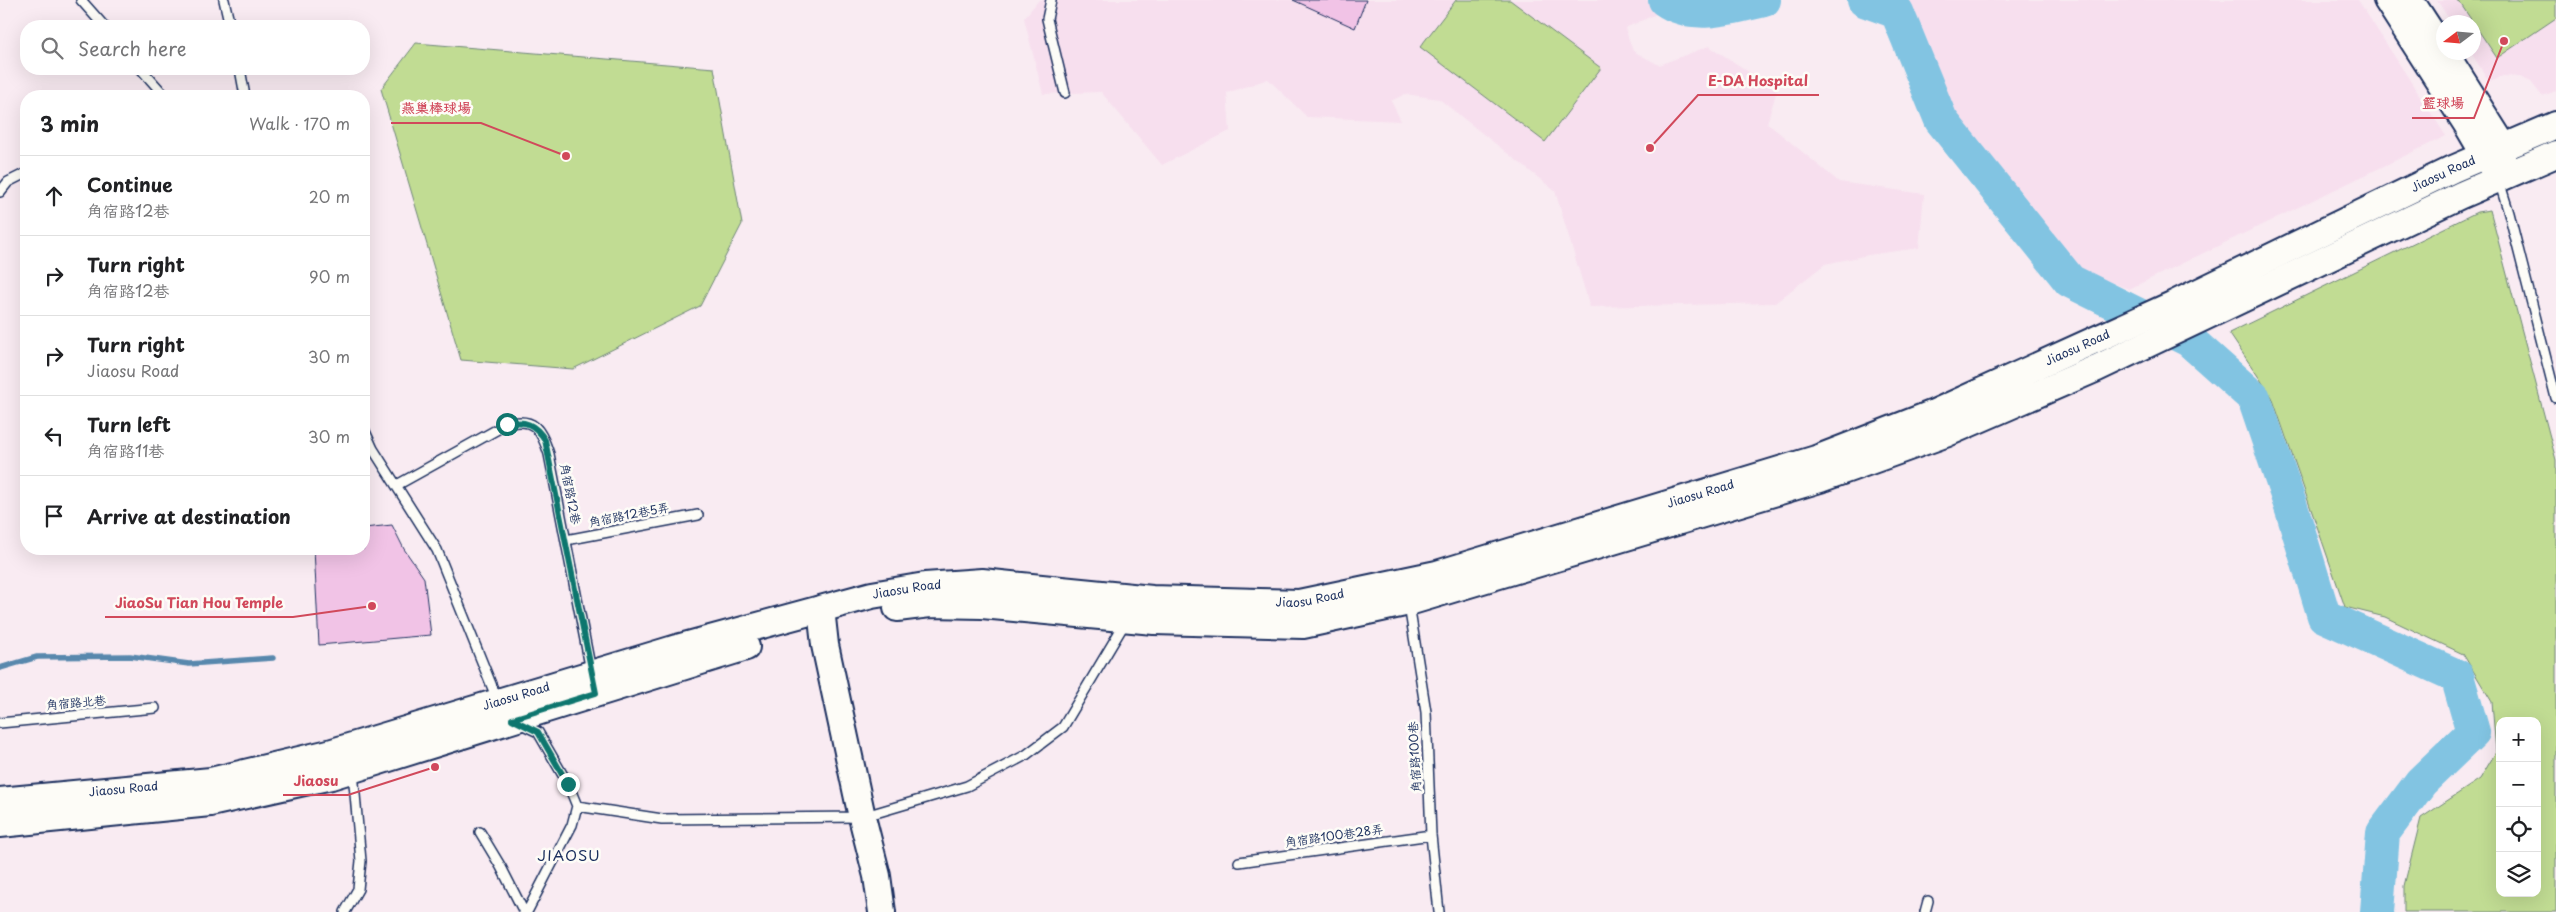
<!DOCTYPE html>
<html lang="en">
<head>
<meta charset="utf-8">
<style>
	body { margin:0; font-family:"Playpen Sans","LXGW WenKai TC",sans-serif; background:#f2f2f2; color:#202124 }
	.controls { position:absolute; right:15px; bottom:15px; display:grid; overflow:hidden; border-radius:10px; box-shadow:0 5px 20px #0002 }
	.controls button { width:45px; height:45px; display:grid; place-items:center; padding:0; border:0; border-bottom:1px solid #e0e0e0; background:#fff; color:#202124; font:25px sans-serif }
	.compass { position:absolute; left:2436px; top:15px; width:45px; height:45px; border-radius:50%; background:#fff; box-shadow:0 5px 20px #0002; rotate:254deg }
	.stop { position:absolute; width:15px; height:15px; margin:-11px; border:4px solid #0f766e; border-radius:50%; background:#fff }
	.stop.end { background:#0f766e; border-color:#fff; box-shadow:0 1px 5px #0008 }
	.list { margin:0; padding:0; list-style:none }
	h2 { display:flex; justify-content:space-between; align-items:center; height:65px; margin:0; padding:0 20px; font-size:21px }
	h2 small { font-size:16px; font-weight:400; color:#757577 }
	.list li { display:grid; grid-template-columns:32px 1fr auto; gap:15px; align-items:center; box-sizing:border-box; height:80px; padding:0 20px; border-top:1px solid #e0e0e0 }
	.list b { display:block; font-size:19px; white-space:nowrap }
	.list p { margin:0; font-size:16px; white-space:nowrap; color:#757577 }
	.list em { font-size:16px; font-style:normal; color:#757577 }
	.icon { flex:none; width:28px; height:28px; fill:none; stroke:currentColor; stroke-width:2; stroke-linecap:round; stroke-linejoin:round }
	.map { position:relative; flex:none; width:2556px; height:912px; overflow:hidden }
	.search { position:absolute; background:#fff; box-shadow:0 5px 20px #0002; left:20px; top:20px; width:350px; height:55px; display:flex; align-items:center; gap:12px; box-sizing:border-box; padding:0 18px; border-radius:20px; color:#757577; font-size:19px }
	.panel { position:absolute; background:#fff; box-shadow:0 5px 20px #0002; left:20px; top:90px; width:350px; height:465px; border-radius:20px }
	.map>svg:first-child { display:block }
	.built { fill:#f7dfee }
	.green { fill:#c1dc93; stroke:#6e8678; fill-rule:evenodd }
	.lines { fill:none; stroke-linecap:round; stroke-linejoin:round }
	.stream { stroke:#5988ad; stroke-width:5.5 }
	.river { stroke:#82c4e2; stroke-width:34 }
	.building { fill:#f1c3e6; stroke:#1b2f5e }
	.lane-casing { stroke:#1b2f5e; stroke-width:12 }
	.secondary-casing { stroke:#1b2f5e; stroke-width:30 }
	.lane { stroke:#fdfcf7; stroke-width:9 }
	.secondary { stroke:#fdfcf7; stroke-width:26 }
	.route { stroke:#0f766e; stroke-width:6 }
	.labels { text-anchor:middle; stroke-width:5; stroke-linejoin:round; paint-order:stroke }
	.street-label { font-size:12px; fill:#1b2f5e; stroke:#fdfcf7 }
	.quarter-label { font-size:15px; letter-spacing:1px; fill:#1b2f5e; stroke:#fdfcf7 }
	.leader { fill:none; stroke:#d1495b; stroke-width:2 }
	.callout-dot { fill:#d1495b; stroke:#fdfcf7; stroke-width:2 }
	.callout-label { font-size:14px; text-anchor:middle; font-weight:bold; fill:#d1495b; stroke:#fdfcf7; stroke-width:5; stroke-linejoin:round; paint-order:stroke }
</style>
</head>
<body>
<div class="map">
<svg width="2556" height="912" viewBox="0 0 2556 912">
	<rect width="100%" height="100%" fill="#f9ebf2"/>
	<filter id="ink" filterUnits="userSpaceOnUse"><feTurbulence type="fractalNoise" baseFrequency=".02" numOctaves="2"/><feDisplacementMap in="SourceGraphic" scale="10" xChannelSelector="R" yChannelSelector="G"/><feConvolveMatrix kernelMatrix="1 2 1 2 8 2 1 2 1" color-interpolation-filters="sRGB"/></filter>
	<g filter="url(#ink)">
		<path class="built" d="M1039 0H1688L1625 28 1633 51 1659 65 1709 46 1777 90 1767 123 1839 182 1924 194 1919 248 1868 255 1825 264 1775 303 1590 307 1555 191 1439 99 1405 94 1391 101 1401 121 1307 117 1268 79 1227 93 1230 131 1162 165 1101 92 1043 94 1024 18Z
			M1894 0H2358L2446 136 2129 289 2062 264 1955 117 1911 7Z
			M2437 0H2556V91L2542 96 2531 82 2520 77 2503 76 2489 81 2471 53 2474 52V22H2451Z"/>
		<path class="green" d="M1456 0H1510L1601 68 1545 142 1420 47Z
			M2458 0H2556V18L2497 58Z
			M416 43 714 68 742 224 700 306 573 369 461 360 381 89Z
			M2490 210 2556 460V912H2404V886L2421 818 2480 779 2496 752 2492 702 2463 654 2385 617 2345 607 2272 397 2229 333 2477 212ZM2500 721H2537V893H2500Z"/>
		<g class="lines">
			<path class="stream" d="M0 668 37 657 130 656 189 664 273 658"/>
			<path class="river" d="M1665 0C1693 20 1734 7 1764 0
				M1864 0 1897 12 1941 120 2070 281 2189 340 2254 398 2293 513 2324 616 2457 676 2473 732 2421 782 2383 833 2377 912"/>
		</g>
		<path class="building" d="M1293 0H1366L1355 28Z
			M392 525 404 549 424 578 431 635 319 645 314 549H364V528Z"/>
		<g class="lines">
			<defs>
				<path id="lane" d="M81 0 104 26
					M224 0 230 26
					M1051 0 1047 19 1065 93
					M141 69 165 96
					M240 69 245 96
					M2499 181 2509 213 2556 398
					M0 192 8 182 26 173
					M364 429 373 449 437 550 497 699
					M397 485 507 424C534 417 541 429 549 454L591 671
					M566 540 698 515
					M1409 605 1426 712 1431 835 1439 912
					M0 723 155 708
					M519 723 538 732 568 784 577 806 572 825 527 912
					M577 806 662 819 862 817 967 786 1026 755 1063 727 1126 621
					M480 832 501 867 524 912
					M1239 862 1431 835
					M345 912 358 889 361 861 353 772
					M1925 912 1928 901"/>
				<g id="secondary">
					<path d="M2387 0 2466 123 2493 169"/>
					<path d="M2410 0 2444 52"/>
					<path d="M2444 52 2504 147 2501 163"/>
					<path d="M897 608 930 604 982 605 1154 621 1303 625 1409 602 1820 479 1945 434 2097 368 2461 195 2556 154"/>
					<path d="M821 609 825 645 862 817 877 876 882 912"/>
					<path id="s1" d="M0 801 211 781 329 753 677 648 872 595 925 586 982 582 1152 599 1299 603 1437 574 1816 459 1934 413 2172 305 2453 169 2556 125"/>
					<path d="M0 824 210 803 331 776 746 647"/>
				</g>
			</defs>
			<use href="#lane" class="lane-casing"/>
			<use href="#secondary" class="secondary-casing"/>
			<use href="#lane" class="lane"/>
			<use href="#secondary" class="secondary"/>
		</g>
	</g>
	<g class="lines" filter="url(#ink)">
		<path class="route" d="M507 424C525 420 535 424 545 440L596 693 512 719 538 732 568 784"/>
	</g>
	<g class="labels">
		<g class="street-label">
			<text dy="4" stroke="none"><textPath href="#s1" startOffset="2554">Jiaosu Road</textPath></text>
			<text dy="4" stroke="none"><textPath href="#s1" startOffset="2149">Jiaosu Road</textPath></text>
			<text transform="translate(570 494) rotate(79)" y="4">角宿路12巷</text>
			<text dy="4" stroke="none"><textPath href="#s1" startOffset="1744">Jiaosu Road</textPath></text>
			<text transform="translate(629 515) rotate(-11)" y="4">角宿路12巷5弄</text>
			<text dy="4" stroke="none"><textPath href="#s1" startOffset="934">Jiaosu Road</textPath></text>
			<text dy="4" stroke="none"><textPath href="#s1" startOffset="1339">Jiaosu Road</textPath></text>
			<text dy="4" stroke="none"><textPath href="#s1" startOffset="529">Jiaosu Road</textPath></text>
			<text transform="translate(76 703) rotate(-5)" y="4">角宿路北巷</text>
			<text transform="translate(1415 757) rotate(-93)" y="4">角宿路100巷</text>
			<text dy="4" stroke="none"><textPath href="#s1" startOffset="124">Jiaosu Road</textPath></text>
			<text transform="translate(1334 836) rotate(-8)" y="4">角宿路100巷28弄</text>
		</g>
		<g class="quarter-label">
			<text x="569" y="861">JIAOSU</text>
		</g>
	</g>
	<path class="leader" d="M1650 148L1698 95H1819M2504 41L2474 118H2412M566 156L481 123H391M372 606L293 617H105M435 767L348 795H283"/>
	<g class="callout-dot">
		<circle cx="1650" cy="148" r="5"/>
		<circle cx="2504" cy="41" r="5"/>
		<circle cx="566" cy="156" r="5"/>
		<circle cx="372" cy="606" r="5"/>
		<circle cx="435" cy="767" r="5"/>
	</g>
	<g class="callout-label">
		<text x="1758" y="86">E-DA Hospital</text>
		<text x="2443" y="108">籃球場</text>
		<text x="436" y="113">燕巢棒球場</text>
		<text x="199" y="608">JiaoSu Tian Hou Temple</text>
		<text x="316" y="786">Jiaosu</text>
	</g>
</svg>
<div class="controls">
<button>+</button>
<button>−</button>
<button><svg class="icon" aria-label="locate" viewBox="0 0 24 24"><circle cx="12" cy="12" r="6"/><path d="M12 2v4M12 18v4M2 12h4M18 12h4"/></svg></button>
<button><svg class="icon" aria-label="layers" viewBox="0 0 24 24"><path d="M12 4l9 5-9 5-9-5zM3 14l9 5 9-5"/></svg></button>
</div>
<svg class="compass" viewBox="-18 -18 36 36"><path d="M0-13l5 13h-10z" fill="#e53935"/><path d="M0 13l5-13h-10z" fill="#757577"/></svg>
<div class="stop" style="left:507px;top:424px"></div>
<div class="stop end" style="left:568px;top:784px"></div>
<div class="search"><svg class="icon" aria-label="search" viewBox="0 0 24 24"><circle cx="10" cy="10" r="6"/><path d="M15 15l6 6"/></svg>Search here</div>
<section class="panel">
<h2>3 min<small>Walk · 170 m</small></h2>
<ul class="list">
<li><svg class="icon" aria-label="ahead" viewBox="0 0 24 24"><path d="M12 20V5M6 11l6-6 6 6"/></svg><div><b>Continue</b><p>角宿路12巷</p></div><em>20 m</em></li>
<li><svg class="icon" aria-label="right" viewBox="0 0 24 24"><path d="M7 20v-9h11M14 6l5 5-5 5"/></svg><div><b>Turn right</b><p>角宿路12巷</p></div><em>90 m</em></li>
<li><svg class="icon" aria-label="right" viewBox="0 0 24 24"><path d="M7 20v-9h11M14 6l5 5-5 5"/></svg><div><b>Turn right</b><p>Jiaosu Road</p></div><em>30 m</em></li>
<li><svg class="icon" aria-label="left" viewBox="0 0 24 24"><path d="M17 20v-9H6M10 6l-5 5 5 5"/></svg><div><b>Turn left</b><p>角宿路11巷</p></div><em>30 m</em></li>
<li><svg class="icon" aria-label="arrive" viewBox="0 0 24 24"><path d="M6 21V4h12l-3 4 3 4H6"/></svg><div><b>Arrive at destination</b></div></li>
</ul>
</section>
</div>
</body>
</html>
